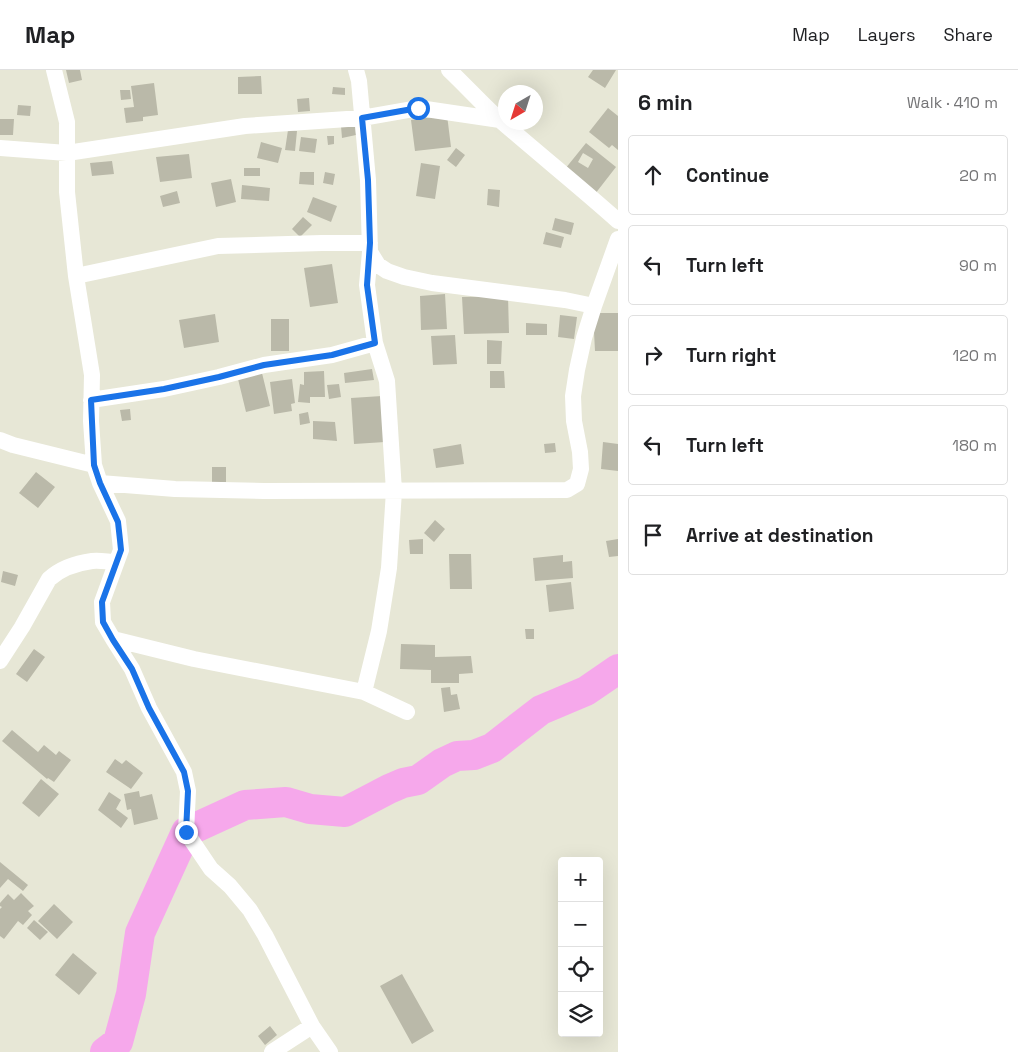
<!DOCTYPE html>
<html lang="en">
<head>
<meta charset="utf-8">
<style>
	body { margin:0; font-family:"Space Grotesk",sans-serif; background:#f2f2f2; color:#202124 }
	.controls { position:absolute; right:15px; bottom:15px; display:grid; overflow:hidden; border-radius:5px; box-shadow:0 5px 20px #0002 }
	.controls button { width:45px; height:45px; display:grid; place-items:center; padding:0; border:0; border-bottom:1px solid #e0e0e0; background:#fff; color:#202124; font:25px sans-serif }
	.compass { position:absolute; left:498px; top:15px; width:45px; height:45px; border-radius:50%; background:#fff; box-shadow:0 5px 20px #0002; rotate:219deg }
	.stop { position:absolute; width:15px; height:15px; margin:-11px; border:4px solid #1a73e8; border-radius:50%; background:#fff }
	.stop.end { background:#1a73e8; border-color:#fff; box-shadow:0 1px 5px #0008 }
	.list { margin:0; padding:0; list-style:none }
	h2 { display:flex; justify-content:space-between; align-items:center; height:65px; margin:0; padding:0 20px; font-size:21px }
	h2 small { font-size:16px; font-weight:400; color:#757577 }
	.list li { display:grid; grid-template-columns:32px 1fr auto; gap:15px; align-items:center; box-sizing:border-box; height:80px; margin:0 10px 10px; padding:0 10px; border:1px solid #e0e0e0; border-radius:5px }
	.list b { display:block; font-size:19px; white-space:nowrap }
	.list em { font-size:16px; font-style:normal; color:#757577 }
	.icon { flex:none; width:28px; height:28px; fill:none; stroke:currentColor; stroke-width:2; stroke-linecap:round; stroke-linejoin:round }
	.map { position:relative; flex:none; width:618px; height:982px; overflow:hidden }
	header { display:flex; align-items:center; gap:30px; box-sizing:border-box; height:70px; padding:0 25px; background:#fff; border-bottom:1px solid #e0e0e0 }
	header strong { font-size:24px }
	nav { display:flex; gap:28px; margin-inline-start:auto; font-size:18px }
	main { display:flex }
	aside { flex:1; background:#fff }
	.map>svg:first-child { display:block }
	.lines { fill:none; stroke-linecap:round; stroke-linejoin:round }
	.river { stroke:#f6a8eb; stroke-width:30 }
	.building { fill:#bab9a9; fill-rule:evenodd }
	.minor { stroke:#fff; stroke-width:16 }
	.route { stroke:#1a73e8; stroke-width:6 }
</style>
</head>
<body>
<header>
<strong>Map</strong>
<nav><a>Map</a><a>Layers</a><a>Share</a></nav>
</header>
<main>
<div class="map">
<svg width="618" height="982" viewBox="0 0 618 982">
	<rect width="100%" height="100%" fill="#e7e7d6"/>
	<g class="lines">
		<path class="river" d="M105 982 118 972 131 924 140 863 186 762 245 735 286 732 310 739 345 742 389 719 403 713 418 710 442 693 457 686 474 685 492 678 541 640 586 621 618 599"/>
	</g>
	<path class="building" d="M66 0H80L82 10 69 13Z
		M593 0H616L605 18 588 7Z
		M261 6 262 24H238V7Z
		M154 13 158 45 143 47V51L126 53 124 38 134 37 131 16Z
		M333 17 345 18V25L332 24Z
		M120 20H130L131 29 121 30Z
		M309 28 310 41 298 42 297 29Z
		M18 35 31 36 30 46 17 45Z
		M608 38 618 46V80L612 75 609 78 589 62Z
		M447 45 451 77 415 81 411 50Z
		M0 49H14L13 65H0Z
		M355 54 356 65 342 68 341 56Z
		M288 60 297 61 295 81 285 80Z
		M327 66H334V74L328 75Z
		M301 67 317 69 315 83 299 81Z
		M261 72 282 78 278 93 257 88Z
		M586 73 616 97 595 124 565 99ZM583 83 593 89 588 98 578 92Z
		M456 78 465 85 456 97 447 90Z
		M189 84 192 108 160 112 156 87Z
		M112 91 114 104 92 106 90 93Z
		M421 93 440 96 435 129 416 126Z
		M244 98H260V106H244Z
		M300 102H314V115L299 114Z
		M325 102 335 104 333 115 323 113Z
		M231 109 236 132 216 137 211 113Z
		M242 115 270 118 269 131 241 129Z
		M488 119 500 120 499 137 487 135Z
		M177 121 180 133 163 137 160 126Z
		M313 127 337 136 331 152 307 142Z
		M303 147 312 155 300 167 292 159Z
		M555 148 574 153 571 165 552 160Z
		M546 162 564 167 561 178 543 174Z
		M332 194 338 233 310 237 304 198Z
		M445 224 447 259 421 260 420 226Z
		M508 226 509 263 464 264 462 227Z
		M593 243H618V281H595Z
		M215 244 219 272 184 278 179 250Z
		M560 245 577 247 574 269 558 267Z
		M271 249H289V281H271Z
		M526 253 547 254V265H526Z
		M455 265 457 294 433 295 431 266Z
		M487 270 502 271 501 294H487Z
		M372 299 374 310 345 313 344 303Z
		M324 301 325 327H310V333L298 332 300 314 304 315V302Z
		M490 301H504L505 318H490Z
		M262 303 270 336 246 342 238 309Z
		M292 309 295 333 291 334 292 341 274 344 270 312Z
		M339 314 341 327 329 329 327 315Z
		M382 326 385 372 354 374 351 328Z
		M130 339 131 350 122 351 120 340Z
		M308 342 310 353 300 355 299 344Z
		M313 351 335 352 337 371 313 369Z
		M603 372 618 374V401L601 399Z
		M555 373 556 382 545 383 544 374Z
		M461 374 464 394 436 398 433 379Z
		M212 397H226V412H212Z
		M36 402 55 417 38 438 19 423Z
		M435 450 445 459 434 472 424 463Z
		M423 469V484H410L409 470Z
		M618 469V486L609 487 606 471Z
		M449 484H471L472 519H450Z
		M563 485V492L572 491 573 508 535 511 533 488Z
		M3 501 18 505 15 516 1 512Z
		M571 512 574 539 549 542 546 515Z
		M525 559H534V569H526Z
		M401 574 435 575V587L471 586 473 603 459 604V613H431V600L400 599Z
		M34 579 45 587 27 612 16 604Z
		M450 617 451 625 457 624 460 639 444 642 441 618Z
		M12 660 38 682 44 675 56 685 59 681 71 690 54 712 48 708 47 709 2 671Z
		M115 689 122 694 126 690 143 703 131 719 106 702Z
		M41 709 59 724 39 747 22 733Z
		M139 721 140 727 152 724 158 749 134 755 131 739 127 740 124 724Z
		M109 722 121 730 116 739 128 748 121 758 98 740Z
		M0 792 28 815 23 821 8 809 0 818Z
		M21 823 34 836 28 841 32 845 23 855 18 851 4 869 0 866V839L2 837 0 836V833L8 824 14 830Z
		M54 834 73 852 57 869 38 851Z
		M34 850 48 862 40 870 27 858Z
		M73 883 97 903 79 925 55 905Z
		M402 904 434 961 412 974 380 916Z
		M270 956 277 965 265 975 258 966Z"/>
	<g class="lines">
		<path class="minor" d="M54 0 67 52V122L76 206 92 305 91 351 94 395 100 413 118 451 120 470 121 480 102 532 103 552 113 569 132 599 149 638 184 702 188 721 186 762 211 799 230 816 250 840 265 865 312 956 330 982
			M356 0 359 11 368 110 370 182 367 215 375 273 387 311 394 421 389 498 379 561 364 622
			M449 0C467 17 483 35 501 51 540 85 580 117 618 151
			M0 78 67 83 245 56 362 48 419 38 500 50
			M370 182 378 195 387 201 404 207 432 213 565 230 594 236
			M76 206 218 176 322 173H370
			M91 330 164 319 219 307 264 295 332 285 375 273
			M0 370 13 375 94 395
			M100 413 175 419 264 421 567 420 577 414 581 399 580 382 574 351 573 326 577 300 584 268 594 236 618 169
			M113 569 194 589 364 622 407 642
			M0 591 22 557 49 509C60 499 77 493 92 491 100 490 109 492 116 492
			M272 982 312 956"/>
	</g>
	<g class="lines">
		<path class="route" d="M186 762 188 721 184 702 149 638 132 599 113 570 103 552 102 532 121 480 120 470 118 452 100 413 94 395 91 330 164 319 219 307 264 295 332 285 375 273 367 215 370 173 368 110 362 48 418 38"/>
	</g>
</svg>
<div class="controls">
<button>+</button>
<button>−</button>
<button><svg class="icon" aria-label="locate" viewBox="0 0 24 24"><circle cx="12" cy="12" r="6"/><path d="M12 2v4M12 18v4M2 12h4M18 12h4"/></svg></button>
<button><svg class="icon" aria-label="layers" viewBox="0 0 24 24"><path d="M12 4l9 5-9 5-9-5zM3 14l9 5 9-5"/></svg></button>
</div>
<svg class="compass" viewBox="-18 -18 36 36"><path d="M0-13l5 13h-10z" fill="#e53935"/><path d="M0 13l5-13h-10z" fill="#757577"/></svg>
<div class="stop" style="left:418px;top:38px"></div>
<div class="stop end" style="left:186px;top:762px"></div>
</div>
<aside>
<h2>6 min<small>Walk · 410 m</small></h2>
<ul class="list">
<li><svg class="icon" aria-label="ahead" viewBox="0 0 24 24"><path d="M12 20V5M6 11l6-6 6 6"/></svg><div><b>Continue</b></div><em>20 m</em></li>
<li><svg class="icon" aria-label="left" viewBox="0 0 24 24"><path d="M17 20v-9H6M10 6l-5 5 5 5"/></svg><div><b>Turn left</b></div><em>90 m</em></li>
<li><svg class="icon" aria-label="right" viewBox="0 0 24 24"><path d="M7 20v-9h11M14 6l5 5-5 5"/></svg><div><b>Turn right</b></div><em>120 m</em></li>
<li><svg class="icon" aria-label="left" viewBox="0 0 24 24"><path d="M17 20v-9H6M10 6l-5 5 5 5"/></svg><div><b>Turn left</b></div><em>180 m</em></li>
<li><svg class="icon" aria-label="arrive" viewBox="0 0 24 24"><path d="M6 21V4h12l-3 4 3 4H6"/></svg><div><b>Arrive at destination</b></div></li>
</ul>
</aside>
</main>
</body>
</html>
